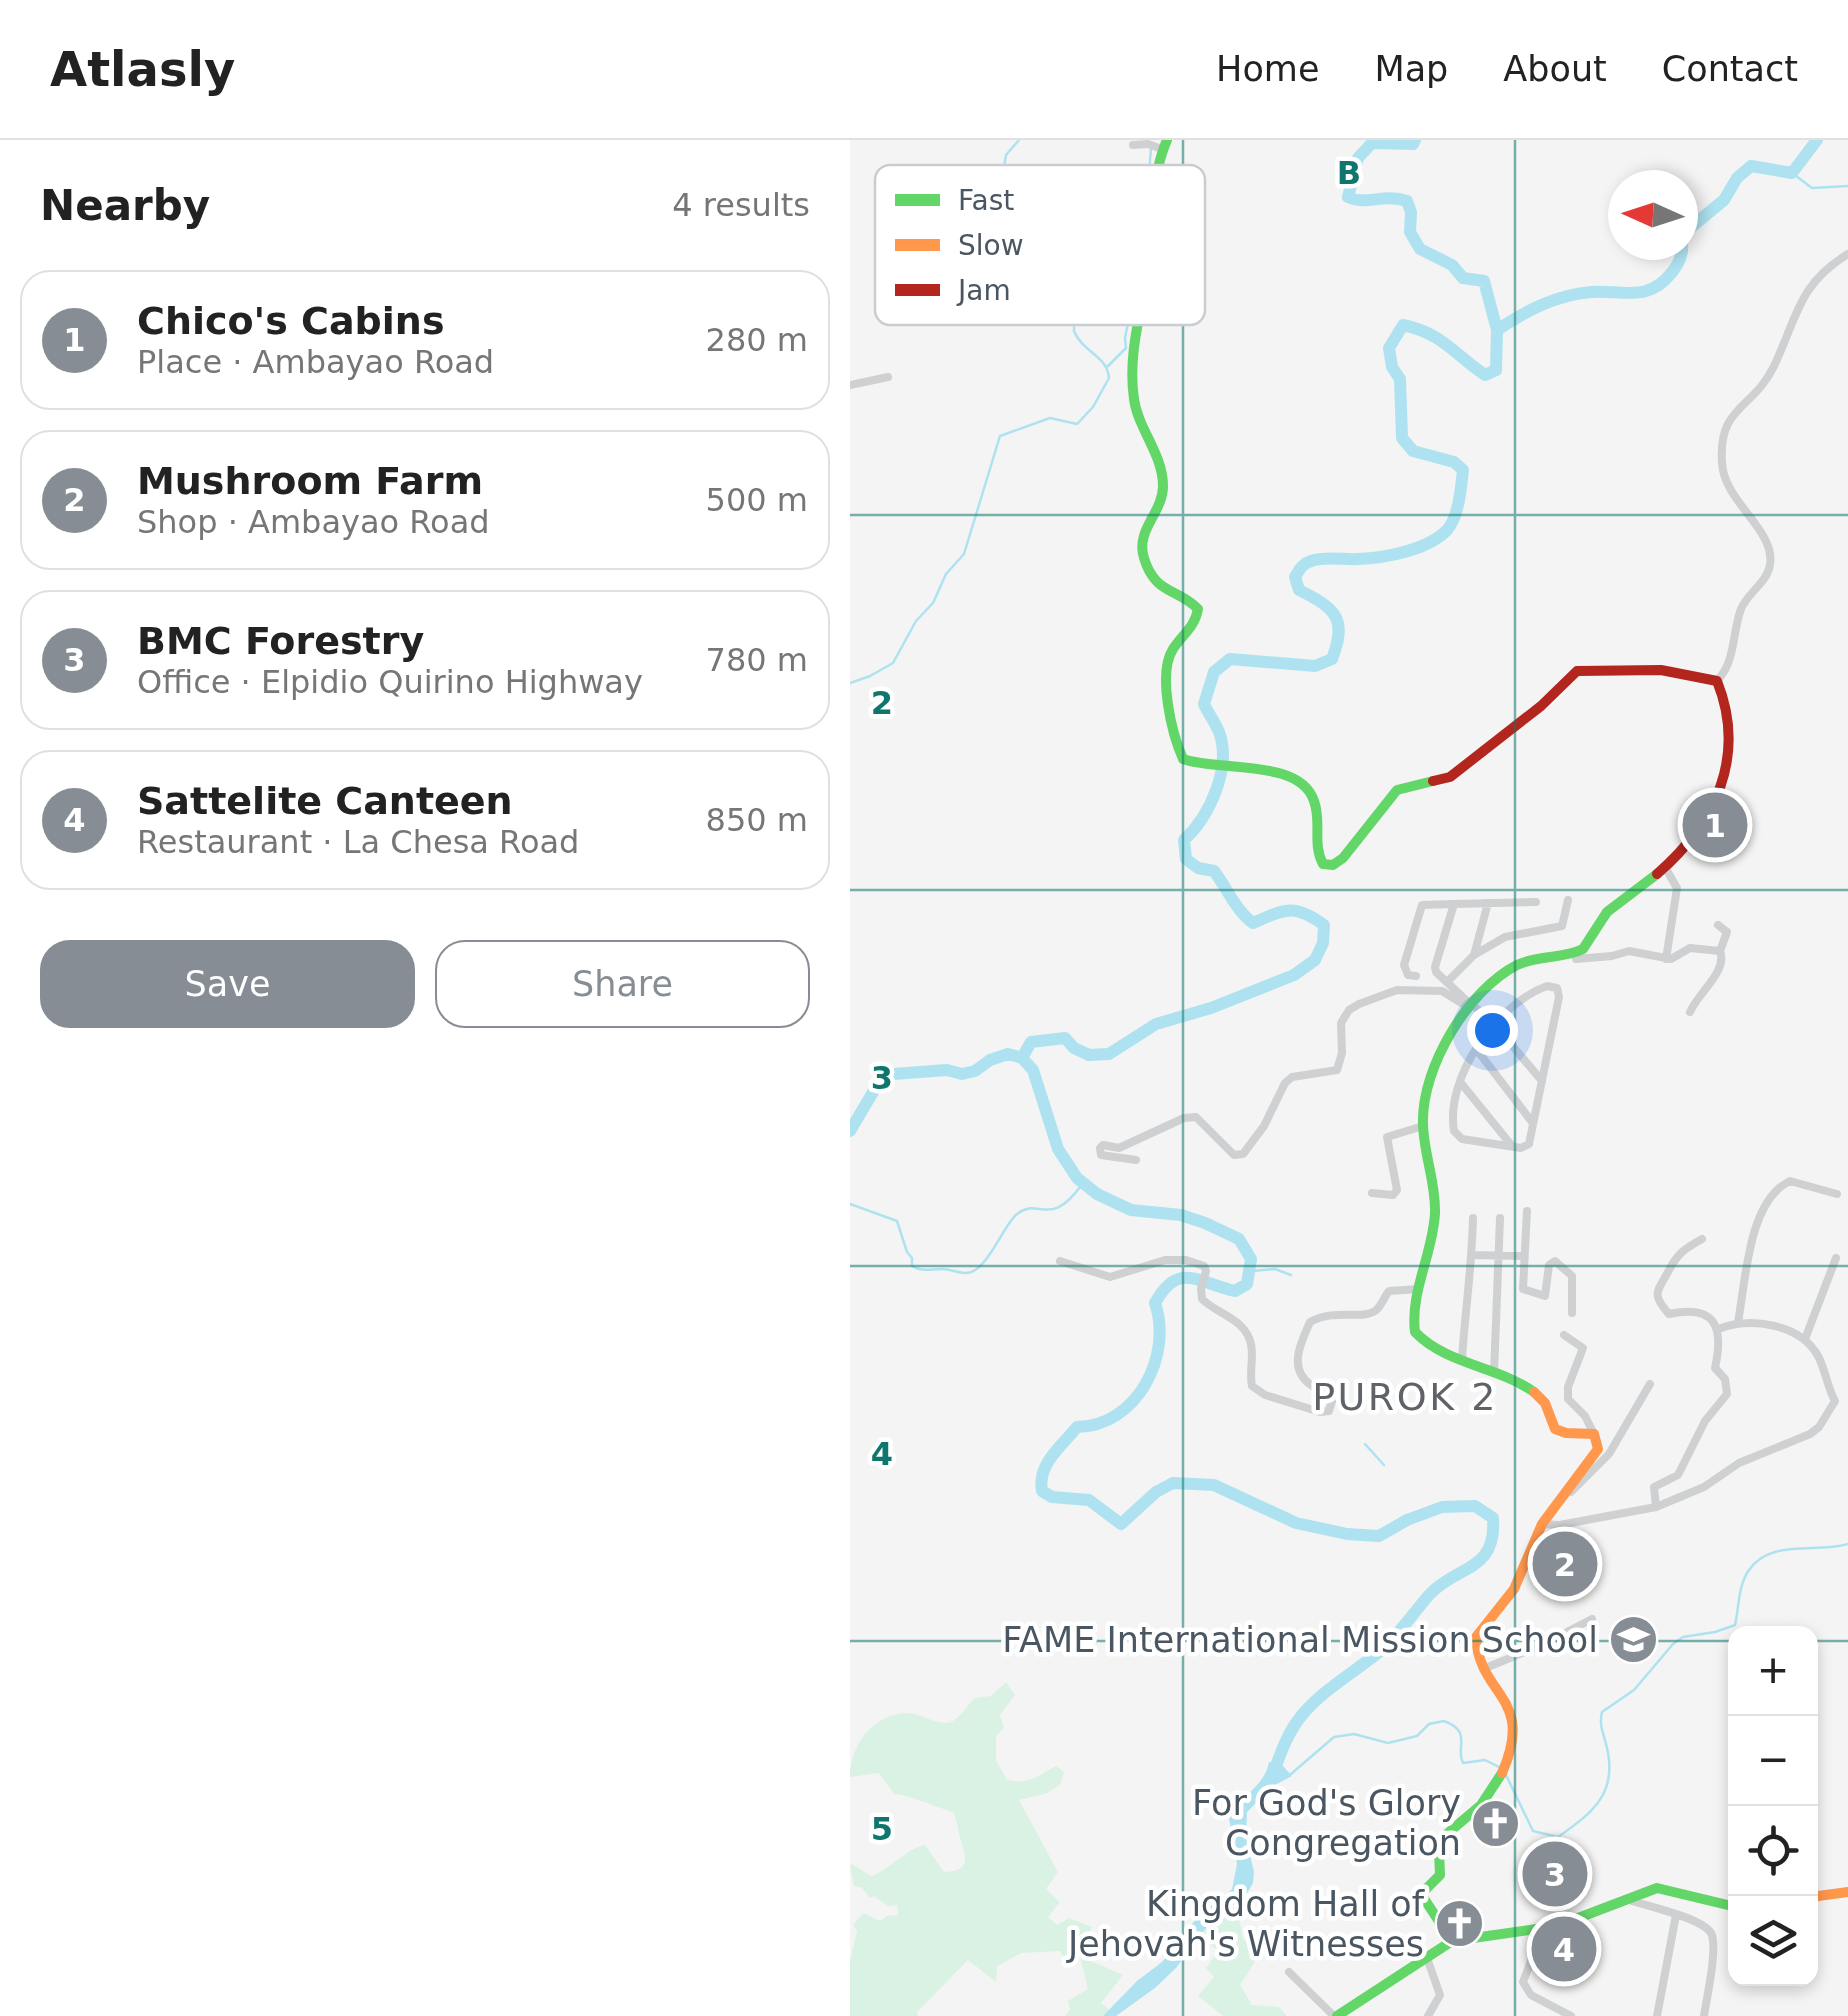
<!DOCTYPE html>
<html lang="en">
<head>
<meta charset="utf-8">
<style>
	body { margin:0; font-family:"DejaVu Sans",sans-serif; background:#f2f2f2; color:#222 }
	.controls { position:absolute; right:30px; bottom:30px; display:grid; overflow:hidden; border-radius:20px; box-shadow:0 5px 15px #0003 }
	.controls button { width:90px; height:90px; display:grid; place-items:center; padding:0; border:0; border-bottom:2px solid #e0e0e0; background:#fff; color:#222; font:50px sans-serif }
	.compass { position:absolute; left:758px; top:30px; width:90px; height:90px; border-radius:50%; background:#fff; box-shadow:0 5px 15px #0003; rotate:273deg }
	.you { position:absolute; left:642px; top:890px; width:35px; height:35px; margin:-25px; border:8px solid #fff; border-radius:50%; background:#1a73e8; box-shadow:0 0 0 15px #1a73e833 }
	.badge { display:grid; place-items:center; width:65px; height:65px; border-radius:50%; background:#868d94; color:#fff; font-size:32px; font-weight:700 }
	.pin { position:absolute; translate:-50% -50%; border:5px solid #fff; box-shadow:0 2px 10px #0006 }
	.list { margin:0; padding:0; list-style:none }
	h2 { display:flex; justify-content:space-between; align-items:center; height:130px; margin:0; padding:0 40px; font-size:42px }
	h2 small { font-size:32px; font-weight:400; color:#767676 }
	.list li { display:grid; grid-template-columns:65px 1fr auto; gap:30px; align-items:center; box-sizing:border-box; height:140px; margin:0 20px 20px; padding:0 20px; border:2px solid #e0e0e0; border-radius:30px }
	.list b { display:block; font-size:38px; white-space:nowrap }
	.list p { margin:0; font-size:32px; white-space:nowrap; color:#767676 }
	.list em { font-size:32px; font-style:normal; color:#767676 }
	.actions { display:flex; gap:20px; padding:30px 40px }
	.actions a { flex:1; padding:22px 0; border:2px solid #868d94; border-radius:30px; text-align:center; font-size:35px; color:#868d94 }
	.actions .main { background:#868d94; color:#fff }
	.icon { flex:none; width:55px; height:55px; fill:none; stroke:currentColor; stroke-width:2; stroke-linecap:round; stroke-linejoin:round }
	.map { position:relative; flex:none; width:998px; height:1876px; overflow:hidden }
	header { display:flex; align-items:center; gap:60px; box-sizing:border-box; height:140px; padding:0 50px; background:#fff; border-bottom:2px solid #e0e0e0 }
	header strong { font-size:48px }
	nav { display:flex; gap:55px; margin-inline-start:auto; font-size:35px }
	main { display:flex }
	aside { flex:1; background:#fff }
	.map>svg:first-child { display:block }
	.green { fill:#d9f2e3 }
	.water { fill:#aee2f0 }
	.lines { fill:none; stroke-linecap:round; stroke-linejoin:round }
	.stream { stroke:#aee2f0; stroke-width:2.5 }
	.river { stroke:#aee2f0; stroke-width:12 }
	.street { stroke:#ced0d2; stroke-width:8 }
	.fast { stroke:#63d668; stroke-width:10 }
	.slow { stroke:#ff974d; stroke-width:10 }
	.jam { stroke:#b3261e; stroke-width:10 }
	.grid { fill:none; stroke:#0f766e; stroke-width:2.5; stroke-opacity:0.55 }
	.labels { text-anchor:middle; stroke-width:9; stroke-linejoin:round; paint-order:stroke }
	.poi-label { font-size:35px; fill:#4a5661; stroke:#fff; text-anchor:end }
	.neighbourhood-label { font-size:38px; letter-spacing:2.5px; fill:#5f6368; stroke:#fff }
	.key { fill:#fff; stroke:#c9ccd0; stroke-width:2.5 }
	.key-label { font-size:28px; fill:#4a5661 }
	.grid-label { font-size:32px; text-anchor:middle; font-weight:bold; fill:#0f766e; stroke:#fff; stroke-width:9; stroke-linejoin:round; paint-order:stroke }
</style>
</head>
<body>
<header>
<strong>Atlasly</strong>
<nav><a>Home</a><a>Map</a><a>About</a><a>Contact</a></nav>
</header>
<main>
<aside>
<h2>Nearby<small>4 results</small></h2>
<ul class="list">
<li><span class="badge">1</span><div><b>Chico's Cabins</b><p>Place · Ambayao Road</p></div><em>280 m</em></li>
<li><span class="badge">2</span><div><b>Mushroom Farm</b><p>Shop · Ambayao Road</p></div><em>500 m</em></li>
<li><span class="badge">3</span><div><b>BMC Forestry</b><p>Office · Elpidio Quirino Highway</p></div><em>780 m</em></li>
<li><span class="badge">4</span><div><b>Sattelite Canteen</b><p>Restaurant · La Chesa Road</p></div><em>850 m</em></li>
</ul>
<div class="actions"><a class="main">Save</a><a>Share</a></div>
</aside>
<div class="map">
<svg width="998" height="1876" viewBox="0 0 998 1876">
	<rect width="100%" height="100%" fill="#f4f4f4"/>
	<path class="green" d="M156 1542 165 1555 150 1575 154 1588 146 1596V1620L157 1640C180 1645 187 1636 206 1626L214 1632 210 1645 195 1654 169 1660 208 1732 196 1749 210 1762 198 1777 207 1785 219 1778 242 1787 230 1816 273 1835 251 1863 260 1870 253 1876H215L220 1869 218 1861 238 1849 230 1816 213 1817 210 1811 172 1813 147 1826 146 1842 118 1820 67 1872 68 1876H0V1821L7 1791 3 1785 13 1773 30 1781 37 1776 48 1775 47 1765 38 1766 24 1756 20 1758 11 1747 4 1746 0 1726 2 1724 21 1736C41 1729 57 1708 75 1705L94 1732C123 1731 115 1716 110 1697 107 1688 108 1681 103 1672 88 1668 57 1654 44 1654L29 1633 0 1637C0 1605 23 1574 57 1573 71 1573 91 1588 103 1581 111 1577 118 1564 125 1558L141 1556Z
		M387 1766 393 1799 411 1812 390 1845 402 1865 429 1867 437 1876H373L348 1856 364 1837 356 1828 368 1811 351 1796 368 1772Z"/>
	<path class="water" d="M419 1622 433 1626 442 1636 423 1646 397 1672 396 1698 404 1732 403 1743 393 1760 368 1772 326 1828 305 1848 266 1876H253L287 1841 312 1822 353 1770 367 1763 382 1749 387 1724 379 1678C391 1655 415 1646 419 1622Z"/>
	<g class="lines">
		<path class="stream" d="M942 33 962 48 998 46
			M258 226 276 208 275 198 292 111 301 9
			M0 543 20 536 43 523 66 481 83 463 96 434 114 414 150 296 200 278 227 284 243 267 259 238C257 215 232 212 224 191 223 166 246 159 254 139L239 124 240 94 234 91 223 95 185 69C170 74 162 85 148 91L141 88 130 62 135 48 152 40 156 15 169 0
			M0 1064 47 1081 57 1112 62 1118V1126C71 1132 81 1129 92 1129 100 1129 108 1133 116 1133 137 1133 153 1085 167 1074 190 1056 199 1091 233 1043
			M402 1131 425 1129 441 1135
			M515 1304 534 1325
			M655 1633 683 1691 708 1697C744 1672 769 1652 756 1604 753 1592 749 1585 752 1572L784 1550 823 1504 833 1497 865 1492 885 1485C889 1468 888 1445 899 1430 921 1398 967 1414 998 1404
			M441 1634 484 1597 504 1594 538 1603 567 1596 579 1584 594 1581C623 1592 605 1606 613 1623L635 1620 649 1627"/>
		<path class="river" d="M833 100 834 93 874 60 887 38 901 26 942 33 967 0
			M647 190C676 171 705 155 741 152 758 150 780 156 796 151 814 146 834 123 832 105
			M172 918 181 902 215 898 224 908 239 915 259 914 306 884 361 868 444 835 465 820 473 803 474 785C444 763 435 769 403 783 386 771 377 748 364 731L348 728 336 719 334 700C360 676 382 627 369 592 365 582 358 573 354 564L364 532 380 519 465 526 482 519C498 478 485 468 449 450L445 437C450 429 452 424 461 421 475 416 494 420 508 419 535 418 578 410 597 390 609 377 611 347 613 330L604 322 563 311 552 298 550 239 542 227 539 208 553 185C592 193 604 214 635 235L646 230 647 190 634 141 613 138 602 125 570 109 560 92 561 72 557 61C533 53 516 66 498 57L508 18 522 3 563 4 565 0
			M0 991 29 942 43 934 97 930 112 934 125 931 140 920 158 914 172 918 183 930 208 1009 227 1038 247 1054 281 1070 331 1075 355 1083 389 1099 401 1119 397 1144 385 1151C348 1143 329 1120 305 1163 323 1216 287 1286 227 1287 211 1307 187 1324 192 1351L202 1357 239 1360 271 1384 306 1352 323 1343 364 1345 446 1383 497 1394 529 1396 557 1380 592 1367 625 1366 643 1378C647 1432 607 1425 580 1454 563 1473 549 1495 529 1512 503 1533 474 1549 452 1575 437 1593 430 1615 422 1637"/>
		<path class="street" d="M283 5 298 4 312 9
			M0 245 38 237
			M867 541C886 521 882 493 891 469 898 452 917 443 920 425 926 390 874 362 872 323 868 265 903 270 924 226 947 178 948 144 998 114
			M815 727 827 748 816 819
			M868 785 877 792 870 811
			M624 815 638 763
			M726 819 762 816 779 811 821 819 840 808 870 811C878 831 848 853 840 872
			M566 836 558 835 554 825 572 765 604 764
			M598 841 624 815 655 797 712 786 718 760
			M697 846 707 848 709 857 679 1004 671 1008 612 999 604 991C595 937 647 864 697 846Z
			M620 864 586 832 585 827 604 764 686 762
			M625 867 645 885 692 941
			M627 910 682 982
			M611 943 662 1006
			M286 1020 251 1015 250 1008 253 1005 269 1008 334 978 346 977 384 1015 393 1014 414 986 435 943 442 937 487 930 492 913 491 883 499 870 509 864 547 850 592 851 618 867
			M522 1053 543 1055 547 1050 537 997 573 986
			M677 1071 673 1149 695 1156 699 1125 705 1121 722 1136V1173
			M622 1115 673 1116
			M210 1121 260 1137 315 1120H336L354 1126 356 1131 351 1149 352 1159C368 1175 395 1178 401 1204 404 1218 399 1232 402 1246L415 1255 470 1272 479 1271 482 1261C476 1253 470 1251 461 1245 438 1229 450 1204 460 1182 485 1168 511 1180 525 1171 531 1167 534 1157 539 1151L569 1149
			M888 1182C896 1140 898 1061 940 1041L987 1054
			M714 1195 733 1208 718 1247V1259L735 1276 744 1294
			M955 1199 986 1118
			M612 1219C615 1172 622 1126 623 1078
			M644 1233 650 1078
			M721 1352 759 1314 800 1244
			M806 1367 804 1347 828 1335 855 1281 877 1254 875 1239 865 1228C874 1187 866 1164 819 1174 801 1154 807 1152 818 1132 827 1114 834 1109 852 1099
			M692 1384 710 1385 806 1367 854 1347 889 1323 960 1294 969 1287 985 1261C977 1247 976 1231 968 1216 950 1183 900 1177 868 1189
			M633 1529 692 1505 742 1479
			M782 1761C798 1766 857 1779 862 1795 867 1813 857 1856 854 1876
			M704 1790 681 1821 673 1842 681 1855 721 1876
			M577 1818 590 1855 578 1876
			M439 1832 484 1876
			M807 1876 826 1775"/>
		<path class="fast" d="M317 0C300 39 304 80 299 121 293 167 277 212 284 259 288 289 313 314 313 346 313 373 285 390 294 418 305 455 328 448 348 469 345 487 332 495 323 509 307 534 322 594 333 619 369 632 450 618 464 661 472 682 462 704 473 724L483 725 493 718 547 650 583 641
			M684 1252C647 1226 597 1225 565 1192 560 1151 583 1114 585 1073 586 1041 573 1013 573 982 572 927 618 850 667 825 688 815 713 819 733 809L757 772 807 734
			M602 1801 571 1754 590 1735 589 1712 592 1698 631 1665 652 1633
			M487 1876 602 1801 707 1786 807 1748 886 1767"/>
		<path class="slow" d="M652 1633C686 1556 629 1557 626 1497L664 1449 692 1384 748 1309 744 1294 716 1293 705 1289 695 1263 684 1252
			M961 1757 998 1752"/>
		<path class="jam" d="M583 641 600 637 691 566 727 531 811 530 867 541C897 616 866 683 807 734"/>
	</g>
	<path class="grid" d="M333 0V1876M665 0V1876M0 375H998M0 750H998M0 1126H998M0 1501H886M961 1501H998"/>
	<defs>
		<symbol id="school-disc" viewBox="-11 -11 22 22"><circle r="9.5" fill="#868d94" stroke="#fff"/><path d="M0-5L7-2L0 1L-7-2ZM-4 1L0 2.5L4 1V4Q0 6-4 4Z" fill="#fff"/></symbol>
		<symbol id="church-disc" viewBox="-11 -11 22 22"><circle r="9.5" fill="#868d94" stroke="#fff"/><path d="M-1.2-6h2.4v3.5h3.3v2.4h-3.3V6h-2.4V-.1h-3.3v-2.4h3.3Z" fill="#fff"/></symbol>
	</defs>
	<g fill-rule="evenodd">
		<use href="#school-disc" x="756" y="1472" width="55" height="55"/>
		<use href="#church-disc" x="618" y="1656" width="55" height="55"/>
		<use href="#church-disc" x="582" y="1756" width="55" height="55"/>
	</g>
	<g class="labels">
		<g class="poi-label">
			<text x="748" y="1512">FAME International Mission School</text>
			<text x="611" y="1675">For God's Glory<tspan x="611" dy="40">Congregation</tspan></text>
			<text x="574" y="1776">Kingdom Hall of<tspan x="574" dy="40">Jehovah's Witnesses</tspan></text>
		</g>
		<g class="neighbourhood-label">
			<text x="555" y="1270">PUROK 2</text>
		</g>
	</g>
	<rect x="25" y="25" width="330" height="160" rx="15" class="key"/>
	<rect x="45" y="54" width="45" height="12" fill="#63d668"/>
	<rect x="45" y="99" width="45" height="12" fill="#ff974d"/>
	<rect x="45" y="144" width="45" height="12" fill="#b3261e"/>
	<g class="key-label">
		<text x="108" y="70">Fast</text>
		<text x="108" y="115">Slow</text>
		<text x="108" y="160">Jam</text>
	</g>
	<g class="grid-label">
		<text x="499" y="44">B</text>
		<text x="32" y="574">2</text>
		<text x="32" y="949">3</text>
		<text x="32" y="1325">4</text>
		<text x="32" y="1700">5</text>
	</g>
</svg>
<div class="controls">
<button>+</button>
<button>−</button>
<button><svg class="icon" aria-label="locate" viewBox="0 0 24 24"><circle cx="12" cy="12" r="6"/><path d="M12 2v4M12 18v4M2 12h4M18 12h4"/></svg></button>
<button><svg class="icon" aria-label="layers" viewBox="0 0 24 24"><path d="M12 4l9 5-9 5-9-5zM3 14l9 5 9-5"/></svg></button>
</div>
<svg class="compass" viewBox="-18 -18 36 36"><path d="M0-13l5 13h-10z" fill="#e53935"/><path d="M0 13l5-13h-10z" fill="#767676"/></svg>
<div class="you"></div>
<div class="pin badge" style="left:865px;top:685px">1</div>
<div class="pin badge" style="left:715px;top:1424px">2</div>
<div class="pin badge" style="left:705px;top:1734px">3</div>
<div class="pin badge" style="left:714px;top:1809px">4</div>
</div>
</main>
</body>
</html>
